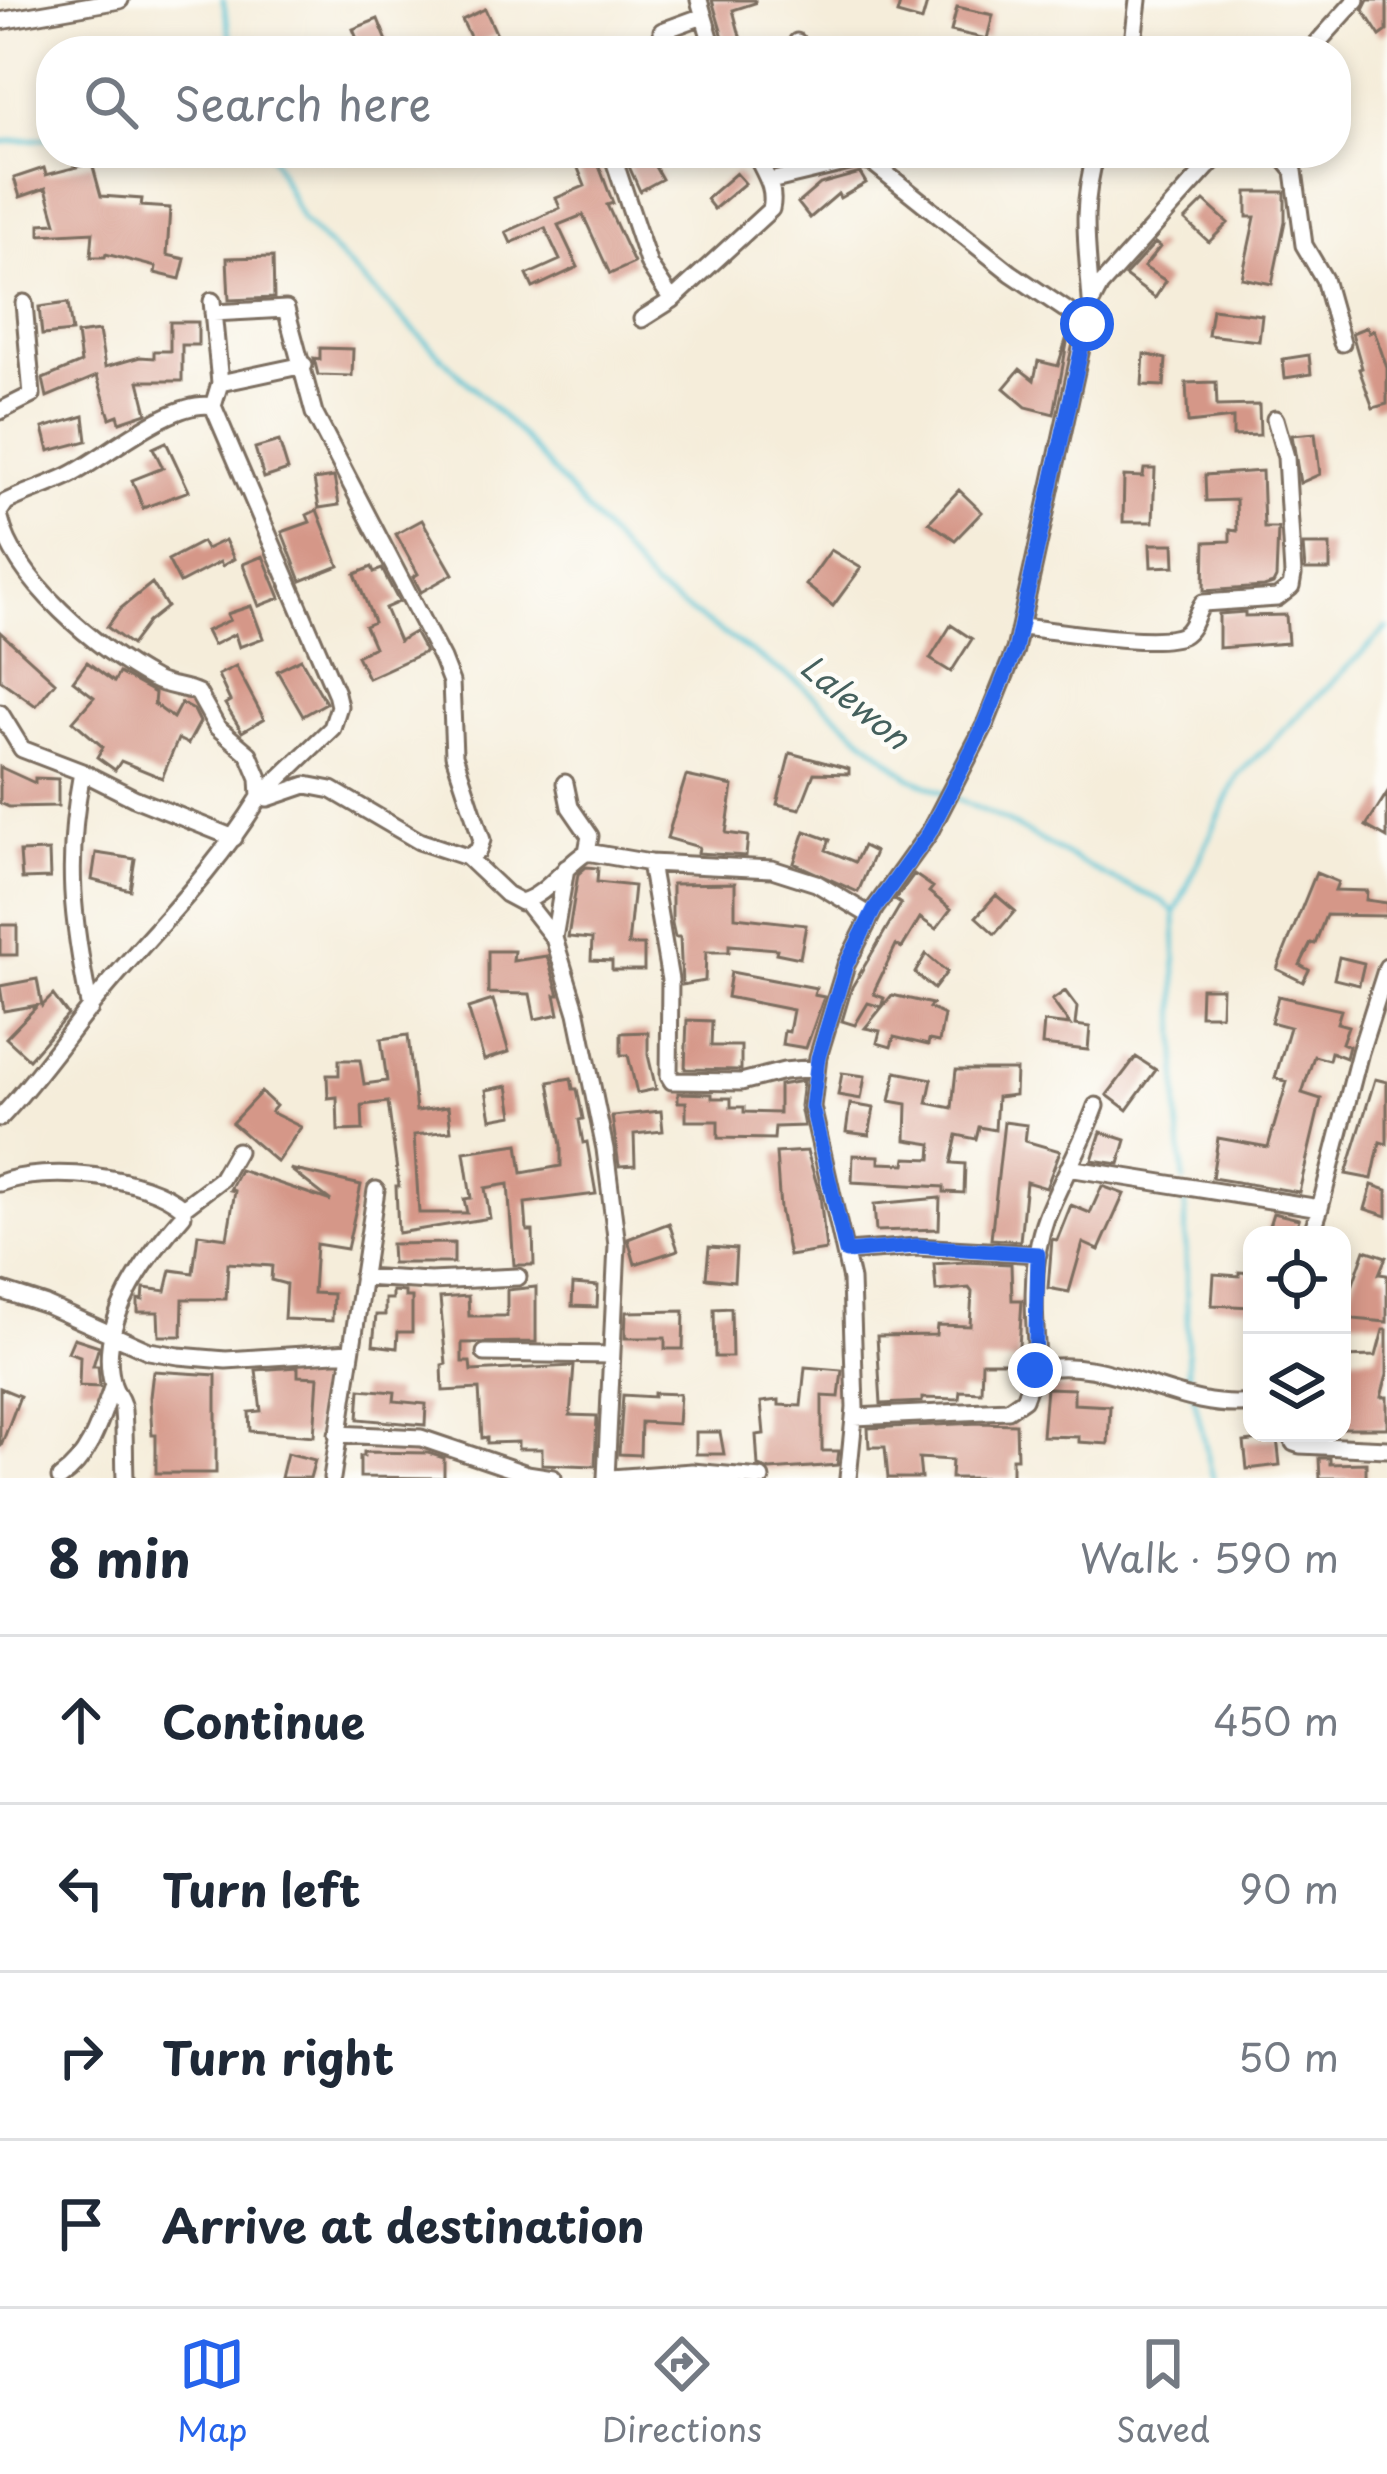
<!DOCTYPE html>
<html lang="en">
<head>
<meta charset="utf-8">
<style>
	body { margin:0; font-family:"Playpen Sans",sans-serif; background:#f2f2f3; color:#1f2937 }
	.controls { position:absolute; right:36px; bottom:36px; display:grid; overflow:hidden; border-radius:24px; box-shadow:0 6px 18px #0003 }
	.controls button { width:108px; height:108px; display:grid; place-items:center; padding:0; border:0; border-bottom:3px solid #e0e1e3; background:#fff; color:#1f2937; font:60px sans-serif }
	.stop { position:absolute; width:36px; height:36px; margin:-27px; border:9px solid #2563eb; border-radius:50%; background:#fff }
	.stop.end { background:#2563eb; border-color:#fff; box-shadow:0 3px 12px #0008 }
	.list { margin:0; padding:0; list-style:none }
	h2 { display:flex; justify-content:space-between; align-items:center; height:156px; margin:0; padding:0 48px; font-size:51px }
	h2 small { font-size:39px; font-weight:400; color:#747a83 }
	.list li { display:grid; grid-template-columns:78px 1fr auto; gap:36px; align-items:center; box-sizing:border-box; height:168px; padding:0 48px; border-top:3px solid #e0e1e3 }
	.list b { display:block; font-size:45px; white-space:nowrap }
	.list em { font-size:39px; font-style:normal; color:#747a83 }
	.icon { flex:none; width:66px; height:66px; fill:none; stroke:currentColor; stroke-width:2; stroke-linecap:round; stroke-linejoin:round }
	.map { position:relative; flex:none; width:1387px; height:1478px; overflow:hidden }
	.search { position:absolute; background:#fff; box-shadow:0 6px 18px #0003; left:36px; right:36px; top:36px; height:132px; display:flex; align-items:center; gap:30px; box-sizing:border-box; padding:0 42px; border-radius:48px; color:#747a83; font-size:45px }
	.sheet { height:828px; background:#fff }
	nav { display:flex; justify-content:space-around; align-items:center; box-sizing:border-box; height:168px; border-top:3px solid #e0e1e3; background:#fff; font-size:33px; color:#747a83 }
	nav a { display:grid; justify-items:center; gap:6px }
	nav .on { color:#2563eb }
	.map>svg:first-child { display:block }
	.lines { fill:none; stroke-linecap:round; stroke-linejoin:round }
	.stream { stroke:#58c3d3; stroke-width:4.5 }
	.building { fill:#d59788 }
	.street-casing { stroke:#7c6e60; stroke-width:21 }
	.street { stroke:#fff; stroke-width:15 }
	.route { stroke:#2563eb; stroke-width:15 }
	.labels { text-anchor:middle; stroke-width:9; stroke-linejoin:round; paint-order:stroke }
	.water-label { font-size:33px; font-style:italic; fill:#45605d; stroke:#fdfcf7 }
</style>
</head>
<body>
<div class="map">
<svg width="1387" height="1478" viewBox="0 0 1387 1478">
	<rect width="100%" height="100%" fill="#fdfcf7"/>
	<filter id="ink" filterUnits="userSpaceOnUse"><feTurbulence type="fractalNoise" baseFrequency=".00833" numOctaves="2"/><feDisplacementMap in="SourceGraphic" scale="24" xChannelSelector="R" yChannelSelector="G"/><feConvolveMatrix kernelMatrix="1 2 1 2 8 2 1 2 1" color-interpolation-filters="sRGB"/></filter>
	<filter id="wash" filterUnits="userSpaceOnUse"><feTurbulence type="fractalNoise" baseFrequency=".004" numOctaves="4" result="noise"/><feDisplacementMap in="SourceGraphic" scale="48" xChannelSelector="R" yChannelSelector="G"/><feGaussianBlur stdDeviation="2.7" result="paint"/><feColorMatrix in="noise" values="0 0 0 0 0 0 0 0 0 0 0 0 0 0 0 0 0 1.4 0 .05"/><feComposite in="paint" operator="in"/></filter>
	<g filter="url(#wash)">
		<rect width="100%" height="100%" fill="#f5edda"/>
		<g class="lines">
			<path class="stream" d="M223 0 233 51
				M0 142 51 138
				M270 153 302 220 521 435 654 588 800 684 909 777 1006 821 1105 876 1162 901 1175 913
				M1184 1181 1178 1120 1175 913 1238 775 1387 628
				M1185 1193 1188 1371 1213 1478"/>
		</g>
		<g id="blocks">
			<path class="building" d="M712 0H755V3L733 10 744 51H727Z
				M901 0H928L922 21 897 14Z
				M1368 0H1387V31L1380 36 1363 10Z
				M957 7 993 15 987 39 951 31Z
				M485 9 497 35 474 45 462 20Z
				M378 19 391 51H362L353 29Z
				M572 153H594L613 203 607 205 634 263 610 274 583 215 558 225 578 267 533 288 527 275 560 260 545 228 511 243 506 232 560 208 556 198 585 186Z
				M623 153H680L654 165 662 179 640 191Z
				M92 163 101 196 142 199 141 206 170 208 167 255 185 259 180 279 155 273 156 267 106 254 105 257H91L93 232 40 235V224L56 223 46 188 20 197 14 178 44 168 46 175Z
				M736 173 745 183 714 209 706 199Z
				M860 173 866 183 840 198 838 194 810 218 798 203 820 184Z
				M1247 192H1285V221L1272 284 1242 278 1255 217H1247Z
				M1204 201 1228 223 1209 242 1185 220Z
				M1155 243 1160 247 1144 267 1166 281 1155 298 1125 276Z
				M273 257 274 298 229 300 227 258Z
				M68 303 72 332 42 335 39 307Z
				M1212 309 1262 315 1259 341 1208 335Z
				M170 322H198V345H182V381H139L147 413 120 422 118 415 110 418 97 376 47 397 43 379 81 363 77 334 99 331 105 367 140 357 154 358V351H170Z
				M1070 327 1054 414 1026 407 1004 388 1020 369 1034 380 1038 361 1058 366Z
				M1367 327 1369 332 1374 330 1387 368V404L1373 408 1359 369 1362 368 1352 333Z
				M320 348 353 349 352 376 318 375 314 358 320 359Z
				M1144 354 1166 359 1164 386 1142 385Z
				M1309 355 1311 374 1285 378 1283 359Z
				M1216 382 1217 406 1259 405 1260 435 1233 436V418L1188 423 1186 383Z
				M84 416 87 441 49 451 43 428Z
				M1315 433 1320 474 1300 483 1292 435Z
				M279 441 288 470 264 478 255 448Z
				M166 442 189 491 143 508 132 480 163 468 153 448Z
				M1144 469H1155L1153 522H1123L1124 476 1143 477Z
				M1262 471 1264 528H1278L1276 578 1273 584 1264 587 1204 591 1205 542 1230 541V530L1237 531 1236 500 1206 501 1205 475Z
				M334 477 339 505 319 508 314 480Z
				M959 490 982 512 955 540 929 522Z
				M317 510 339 566 301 581 282 532 310 522 307 515Z
				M422 520 453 574 421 592 413 577 418 574 396 534Z
				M225 540 234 559 222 566 220 562 180 583 168 560 202 542 206 549Z
				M1150 544H1174L1175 566 1151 567Z
				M1303 545H1330V570H1305Z
				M831 550 861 568 833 606 806 585Z
				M263 556 280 598 259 606 243 564Z
				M372 567 374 572 382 569 399 602 385 608 399 641 414 632 425 652 368 678 357 656 374 647 365 626 374 622 355 574Z
				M152 583 167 607 148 622 131 645 107 627 120 609Z
				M251 606 263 638 239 647 235 634 213 645 206 631 230 620 227 614Z
				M1245 612V616L1286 615 1288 643 1219 648V614Z
				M951 625 972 639 951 672 930 659Z
				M0 632 55 682 36 706 0 680Z
				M301 659 326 703 303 716 277 671Z
				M87 662 114 682 119 673 155 693 154 704 173 718 181 703 194 710 200 722 188 744 178 739 162 778 121 761 115 770 97 757 103 747 73 721 94 697 73 681Z
				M236 666 264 719 242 732 225 704 230 701 218 675Z
				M790 753 849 769V774L814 773 800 809 777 804Z
				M0 767 35 783V778L58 779V806L9 807 0 803Z
				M686 776 733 786 726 833 748 836 746 856 698 853 699 847 667 838Z
				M1387 793V838L1366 826Z
				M805 831 830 840 826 850 855 862 863 846 875 852 858 892 794 863Z
				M49 851 50 878 22 879 20 852Z
				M96 853 135 859 130 890 92 880Z
				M586 867 598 868 597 882 634 886 628 945H644V970H612V961L591 960 592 939 568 937 578 874Z
				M1316 873 1338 882 1335 890 1367 891 1366 900 1387 903V916L1326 915 1315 944 1311 943 1300 965 1309 970 1303 982 1277 969Z
				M914 874 933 887 929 892 951 909 936 929 920 918 902 948 896 945 875 989 874 994 884 998 881 1007 868 1003 855 1025 842 1021 852 987 901 904 895 900Z
				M735 883V917L806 925 800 958 776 953 777 949 729 945V952H706L705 981 682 985 680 937H675L672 923V884Z
				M996 895 1015 911 995 934 976 917Z
				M0 925H17V955H0Z
				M488 951H514L513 961 547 956 559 995H555L559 1014 535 1019 530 994 488 993Z
				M926 954 947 972 934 989 915 973Z
				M1339 957 1364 963 1359 985 1334 979Z
				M731 972 816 988 814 995 824 997 806 1048 782 1044 784 1031 789 1032 793 1010 727 997Z
				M37 979 42 1006 53 995 68 1015 29 1059 6 1038 38 1005 4 1011 0 986Z
				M1201 988H1222L1221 1015H1200Z
				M1065 991 1077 1007 1075 1025 1090 1027 1088 1050 1042 1045 1044 1022 1070 1025 1052 1000Z
				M892 995 932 1004 929 1008 944 1015 939 1042 929 1040 928 1045 894 1037 891 1047 877 1043 880 1031 865 1028Z
				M1278 996 1341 1010 1337 1023 1348 1026 1342 1043 1349 1046 1346 1058 1331 1052 1329 1060 1314 1056 1302 1093 1321 1099 1299 1192 1212 1178 1218 1138 1268 1147 1287 1082 1275 1078 1290 1027 1271 1022Z
				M493 1000 509 1052 484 1060 468 1008Z
				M687 1020 712 1021 711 1046H741V1070L685 1069Z
				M648 1032V1055L656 1089 637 1093 628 1055H621V1033Z
				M408 1035 416 1111 448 1107 451 1131 414 1135 419 1213H467L464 1199 471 1198 464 1152 518 1144 522 1173 561 1166V1145L549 1082 571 1078 573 1089H577L583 1119 579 1120 583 1143 587 1142 596 1194 525 1203 527 1231H533L534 1265H514L508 1184 485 1188 490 1218 398 1233 396 1186H399L388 1102 362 1105 363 1130 338 1131 337 1097 328 1098 327 1075H339V1060H360L364 1084 387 1081 381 1039Z
				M1136 1057 1156 1070 1127 1110 1107 1095Z
				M956 1070H1016L1015 1095 997 1097 995 1130 979 1127 976 1139 957 1135 951 1163 965 1164 964 1193 944 1192V1187L852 1182 853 1155 879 1156V1163L905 1164 906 1158 931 1159 932 1144 906 1140 907 1104 890 1101 896 1072 932 1079 927 1103 952 1108Z
				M842 1073 865 1076 861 1099 838 1095Z
				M1375 1079 1387 1082V1144L1380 1142 1372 1179 1346 1174Z
				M803 1081 800 1106 804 1126 775 1127 774 1139 718 1138V1121H686V1102H678V1093L712 1094V1098H731V1107H744V1112L779 1113V1085Z
				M508 1086 513 1115 491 1119 486 1090Z
				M261 1092 276 1106 271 1112 301 1127 277 1162 232 1123Z
				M850 1104 874 1108 869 1135 846 1132Z
				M661 1111 663 1131 634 1134 635 1165 619 1166 612 1116Z
				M1004 1122 1027 1125 1025 1141 1060 1151 1046 1188 1026 1182 1020 1241 991 1239Z
				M1101 1132 1126 1140 1119 1164 1092 1160Z
				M807 1151 820 1195 826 1250 789 1256 780 1209 776 1153Z
				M290 1169 361 1185 347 1249 316 1244 313 1293 333 1294 332 1321 284 1319 286 1284 271 1280 272 1266 228 1263 226 1299H183L182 1336H159L158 1312H138V1299L143 1300 144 1288 166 1291 171 1270 193 1273 198 1234 227 1238 235 1191 230 1190 240 1170 331 1201Z
				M1372 1185 1387 1190V1216L1365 1209Z
				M1102 1186 1124 1194 1099 1250 1083 1243 1069 1292 1048 1288 1052 1239 1057 1240 1071 1205 1090 1213Z
				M940 1198 939 1229 876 1231 874 1204Z
				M1273 1213 1299 1219 1294 1235H1266Z
				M669 1223 678 1250 635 1264 628 1239Z
				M454 1243V1263H392L391 1244Z
				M709 1247 736 1249 734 1281 706 1278Z
				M1365 1250 1386 1257 1379 1274 1387 1275V1322L1342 1318V1294L1349 1295Z
				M965 1262 1011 1264 1012 1300H1022L1018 1362H982L981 1392 960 1391 959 1399 922 1398V1402L881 1404 877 1336 936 1335 937 1325 970 1326 972 1292 969 1288 936 1291 934 1264Z
				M1239 1272 1252 1273V1307L1212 1305 1214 1274 1239 1276Z
				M573 1284 598 1286 597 1307 572 1306Z
				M536 1287V1342L462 1343V1362H470L471 1371 574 1366 570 1415 597 1416 595 1466 542 1464V1449H518V1442L487 1443V1437L482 1438 479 1389 443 1391 442 1365 446 1364 440 1298 468 1296 469 1316H507V1290Z
				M392 1291 405 1292V1297H412V1332H398L397 1348 373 1345 376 1315H385V1299H392Z
				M731 1308 732 1357H715L714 1309Z
				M684 1311 683 1349H665V1338H625L626 1312Z
				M1383 1330H1387V1375L1381 1397H1387V1428H1342V1357L1376 1356Z
				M74 1338 99 1346 93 1366H98L100 1387 79 1386 80 1356 68 1352Z
				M298 1367V1376L318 1377 314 1436 250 1431 249 1412 261 1411 256 1370Z
				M805 1367 842 1370 839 1397 822 1396V1451H839L837 1465 770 1470 758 1466 756 1435 764 1434 761 1402 779 1400V1405L801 1406Z
				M153 1371 216 1375V1473H156V1435H152L150 1397Z
				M0 1388 20 1396 1 1446H0Z
				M1046 1388 1074 1389V1404L1110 1406 1108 1444 1079 1442V1437L1042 1436Z
				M360 1389 395 1392 394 1401 426 1404 425 1425 358 1419Z
				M654 1393 680 1394 678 1424 641 1422 640 1455 619 1454 623 1395 654 1397Z
				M979 1423 1016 1424 1017 1458H1012V1478H951L952 1460 919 1458 921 1478H888L885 1447H869L868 1428Z
				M696 1432H720L724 1454H696Z
				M1277 1438 1280 1465 1247 1469 1244 1442Z
				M364 1452 428 1453 444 1458V1478L360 1477V1456H364Z
				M287 1453 315 1460 310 1478H281Z
				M1319 1458H1330V1464L1366 1463V1478H1320Z"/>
		</g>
	</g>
	<g filter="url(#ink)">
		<use href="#blocks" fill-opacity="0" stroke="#7c6e60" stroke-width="3"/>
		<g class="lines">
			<defs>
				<path id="street" d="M699 0 714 51
					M0 21 120 0
					M662 31 703 16
					M797 42 802 51
					M1132 51 1138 0
					M1310 51 1356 0
					M1279 153 1294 171 1304 245 1324 279 1342 343
					M614 160 649 265 672 300
					M770 181 858 160 873 163 1011 273 1087 324
					M1091 300C1087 243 1080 209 1096 153
					M212 301 220 383 213 406
					M213 313 286 309 314 413 442 659 451 682 454 755 482 840 478 851 467 857
					M642 319 672 300 771 209C776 187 764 173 755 153
					M220 383 304 365
					M0 411 32 395 24 303
					M0 511 6 502C26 492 47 486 68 476 105 458 173 398 213 406L336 693 339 706 332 728 260 797 259 778 249 754 217 727 198 693C184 686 167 687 153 679 98 650 14 580 0 518
					M1021 627C1054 630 1158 648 1183 635 1194 629 1196 612 1203 603L1277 598 1291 587 1293 575 1286 457 1275 419
					M0 713 22 749 82 772C65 862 72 920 90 1009
					M82 772 134 798 234 838
					M565 783 570 807 590 836 587 852 650 863 772 869 816 883 871 916
					M650 863 670 980 669 1076 672 1081 741 1082 784 1071 816 1068
					M525 901 554 938 577 1013 605 1149 617 1245 606 1478
					M554 938 566 868
					M0 1118C42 1074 74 1024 113 979 167 917 216 868 260 797L268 798 306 785 332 790 419 841 467 857 506 894 521 902C546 896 564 866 587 852
					M1068 1168 1320 1208 1311 1235
					M0 1183C45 1165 146 1175 183 1208
					M1320 1208 1360 1052 1387 967
					M846 1252 916 1247 1038 1254
					M362 1277 430 1281 518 1277
					M0 1290 46 1305 149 1351 179 1356 226 1360 350 1352
					M485 1353 611 1355
					M1038 1369C1034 1321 1029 1264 1046 1218 1061 1180 1082 1145 1096 1106
					M854 1417 1008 1410 1024 1399 1035 1370C1109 1352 1178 1413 1252 1403
					M1289 1433 1294 1443 1300 1445 1387 1449
					M337 1434 421 1438 527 1474 553 1478
					M60 1478C91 1457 101 1418 113 1385
					M125 1478C124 1456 125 1433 123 1411 123 1400 116 1395 113 1385 95 1324 146 1257 183 1215V1208L221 1179 237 1151
					M332 1478 376 1190
					M611 1478 692 1472 761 1478
					M848 1478 855 1408 851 1280 812 1107 818 1057 846 965 875 908 929 833 985 725 1015 650 1091 303 1100 286 1220 153"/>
			</defs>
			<use href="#street" class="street-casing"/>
			<use href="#street" class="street"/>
		</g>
	</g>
	<g class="lines" filter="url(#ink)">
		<path class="route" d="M1035 1370 1038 1254 916 1246 846 1252 812 1107 818 1058 846 965 875 908 929 833 985 724 1015 650 1087 324"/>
	</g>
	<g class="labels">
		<g class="water-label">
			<text transform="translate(855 702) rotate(39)" y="12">Lalewon</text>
		</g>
	</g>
</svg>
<div class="controls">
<button><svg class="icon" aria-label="locate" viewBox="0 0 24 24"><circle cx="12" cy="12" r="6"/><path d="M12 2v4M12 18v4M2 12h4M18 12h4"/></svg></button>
<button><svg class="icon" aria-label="layers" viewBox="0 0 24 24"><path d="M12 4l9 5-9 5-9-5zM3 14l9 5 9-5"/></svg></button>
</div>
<div class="stop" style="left:1087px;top:324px"></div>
<div class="stop end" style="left:1035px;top:1370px"></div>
<div class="search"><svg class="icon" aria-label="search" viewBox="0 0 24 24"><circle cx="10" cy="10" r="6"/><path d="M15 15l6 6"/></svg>Search here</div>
</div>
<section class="sheet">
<h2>8 min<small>Walk · 590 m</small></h2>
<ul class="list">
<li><svg class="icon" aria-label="ahead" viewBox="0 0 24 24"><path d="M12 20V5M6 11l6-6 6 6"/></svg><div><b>Continue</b></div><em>450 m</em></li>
<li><svg class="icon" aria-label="left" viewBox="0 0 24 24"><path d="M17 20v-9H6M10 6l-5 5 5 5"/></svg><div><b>Turn left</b></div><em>90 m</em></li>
<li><svg class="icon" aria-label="right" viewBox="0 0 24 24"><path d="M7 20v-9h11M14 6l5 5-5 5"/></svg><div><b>Turn right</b></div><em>50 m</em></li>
<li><svg class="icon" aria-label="arrive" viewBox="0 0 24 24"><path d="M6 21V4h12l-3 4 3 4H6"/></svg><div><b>Arrive at destination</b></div></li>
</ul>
</section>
<nav>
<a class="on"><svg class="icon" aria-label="map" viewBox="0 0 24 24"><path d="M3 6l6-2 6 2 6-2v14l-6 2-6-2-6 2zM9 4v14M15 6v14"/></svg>Map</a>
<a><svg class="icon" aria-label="directions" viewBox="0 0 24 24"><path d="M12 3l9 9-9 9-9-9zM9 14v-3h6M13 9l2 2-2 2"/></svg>Directions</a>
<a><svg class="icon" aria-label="saved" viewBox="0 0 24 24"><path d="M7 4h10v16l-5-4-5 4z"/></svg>Saved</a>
</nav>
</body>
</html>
